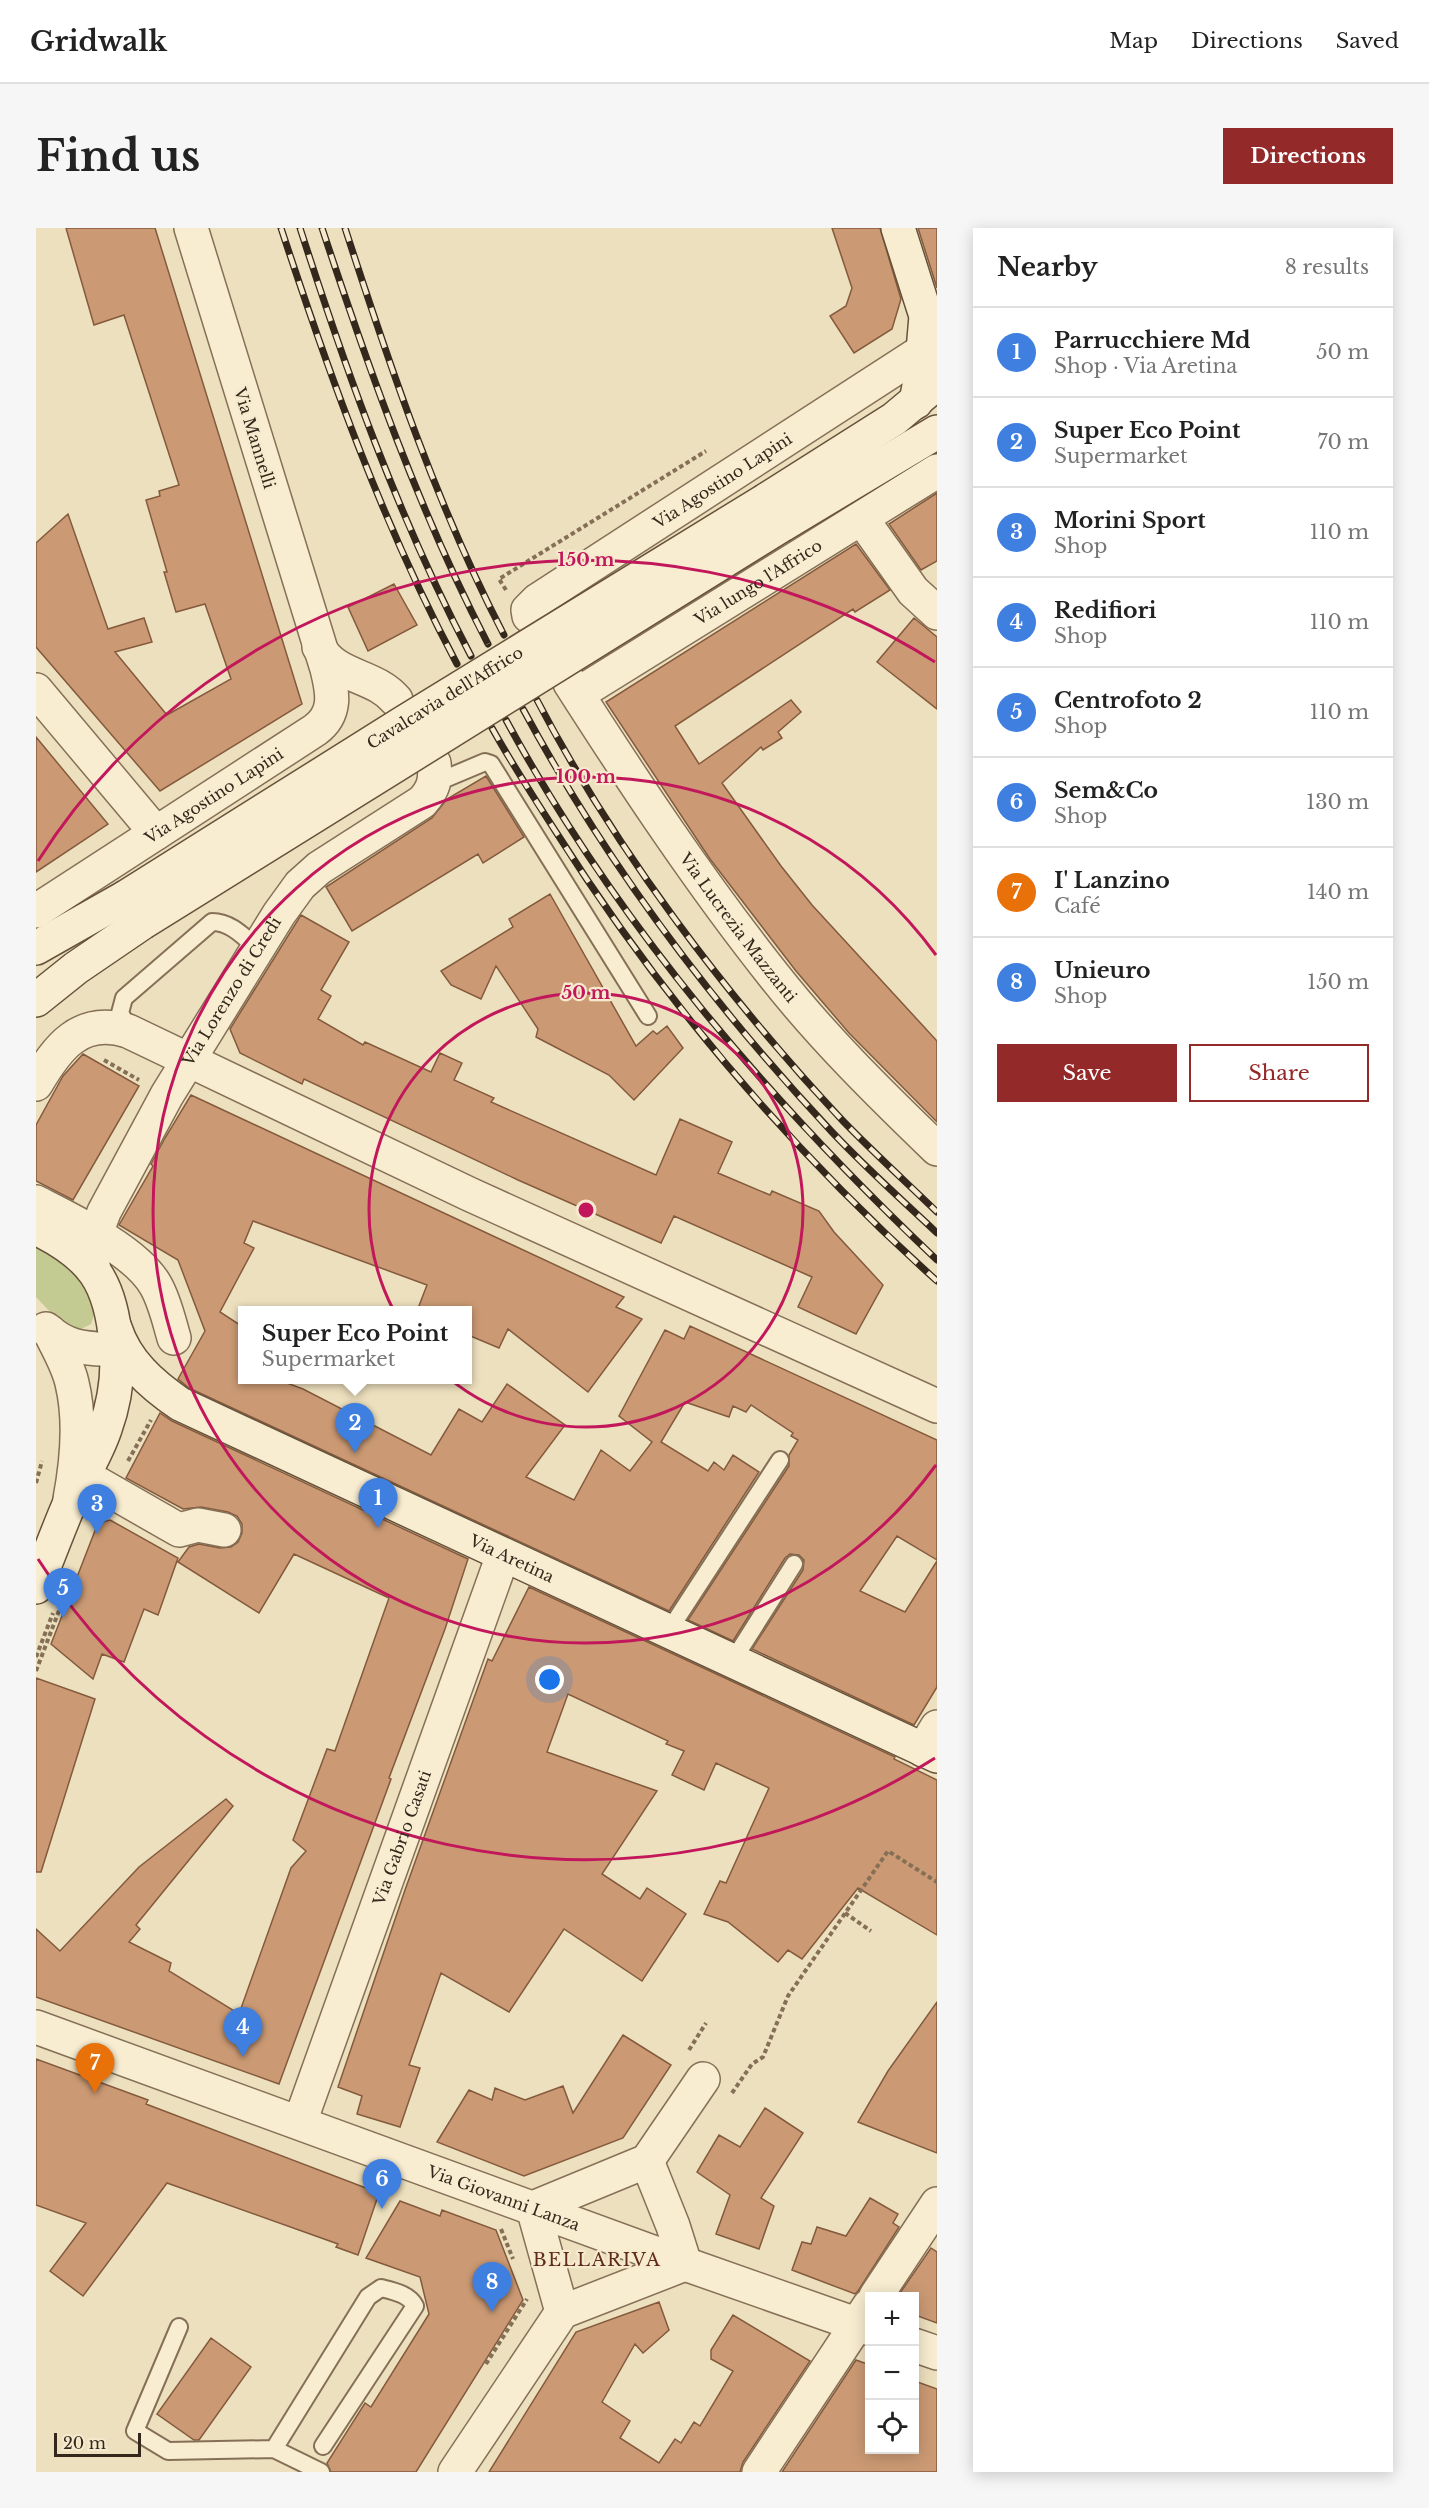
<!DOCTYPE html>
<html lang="en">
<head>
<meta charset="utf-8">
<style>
	body { margin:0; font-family:"Libre Baskerville",serif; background:#f6f6f6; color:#222 }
	.controls { position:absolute; right:18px; bottom:18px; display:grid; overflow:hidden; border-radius:0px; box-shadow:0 3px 15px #0003 }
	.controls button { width:54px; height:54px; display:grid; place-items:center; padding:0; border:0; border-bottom:2px solid #e0e0e0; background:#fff; color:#222; font:30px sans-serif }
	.scale { position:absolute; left:18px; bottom:15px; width:87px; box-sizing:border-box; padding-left:6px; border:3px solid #34281c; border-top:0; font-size:16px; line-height:21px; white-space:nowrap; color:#34281c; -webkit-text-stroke:4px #f5eacd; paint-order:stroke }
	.you { position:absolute; left:514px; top:1452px; width:21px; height:21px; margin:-15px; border:4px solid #fff; border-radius:50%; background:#1a73e8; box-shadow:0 0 0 9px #1a73e833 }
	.badge { display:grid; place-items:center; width:39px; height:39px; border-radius:50%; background:#932928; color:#fff; font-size:20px; font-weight:700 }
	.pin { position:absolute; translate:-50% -50px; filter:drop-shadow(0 2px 3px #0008) }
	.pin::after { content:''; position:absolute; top:32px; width:21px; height:18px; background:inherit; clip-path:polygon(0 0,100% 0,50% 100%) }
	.popup { position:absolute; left:202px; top:1078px; width:234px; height:78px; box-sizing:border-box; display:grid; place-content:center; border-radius:0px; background:#fff; filter:drop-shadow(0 2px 4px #0005); font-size:20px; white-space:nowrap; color:#767676 }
	.popup b { font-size:22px; color:#222 }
	.popup::after { content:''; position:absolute; left:50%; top:100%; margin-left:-12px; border:12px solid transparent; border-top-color:#fff }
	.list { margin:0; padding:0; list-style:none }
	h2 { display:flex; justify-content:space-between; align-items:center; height:78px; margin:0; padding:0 24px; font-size:26px }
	h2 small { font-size:20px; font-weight:400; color:#767676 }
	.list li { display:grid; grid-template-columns:39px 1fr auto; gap:18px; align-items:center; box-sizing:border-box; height:90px; padding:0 24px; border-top:2px solid #e0e0e0 }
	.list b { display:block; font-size:22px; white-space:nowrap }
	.list p { margin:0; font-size:20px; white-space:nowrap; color:#767676 }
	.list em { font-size:20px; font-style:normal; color:#767676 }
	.actions { display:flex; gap:12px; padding:18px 24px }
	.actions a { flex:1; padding:14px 0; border:2px solid #932928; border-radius:0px; text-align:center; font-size:21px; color:#932928 }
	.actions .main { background:#932928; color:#fff }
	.icon { flex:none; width:33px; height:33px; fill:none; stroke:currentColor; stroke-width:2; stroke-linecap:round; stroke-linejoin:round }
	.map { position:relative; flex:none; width:901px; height:2244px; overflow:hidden; border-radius:0px }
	header { display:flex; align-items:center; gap:36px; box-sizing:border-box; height:84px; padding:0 30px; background:#fff; border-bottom:2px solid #e0e0e0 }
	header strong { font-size:28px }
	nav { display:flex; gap:33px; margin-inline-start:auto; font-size:21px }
	.intro { display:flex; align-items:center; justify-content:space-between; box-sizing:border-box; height:144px; padding:0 36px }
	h1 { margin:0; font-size:42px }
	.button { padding:15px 27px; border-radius:0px; background:#932928; color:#fff; font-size:21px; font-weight:700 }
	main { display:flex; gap:36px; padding:0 36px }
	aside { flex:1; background:#fff; border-radius:0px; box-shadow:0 3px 15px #0003 }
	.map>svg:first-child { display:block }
	.green { fill:#c3ca92 }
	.building { fill:#cb9a74; stroke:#845a3d; stroke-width:1.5 }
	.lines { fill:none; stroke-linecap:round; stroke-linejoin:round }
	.lane-casing { stroke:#857057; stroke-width:20 }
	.street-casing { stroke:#857057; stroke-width:36 }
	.secondary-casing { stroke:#66513a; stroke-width:36 }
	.path { stroke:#857057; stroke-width:4; stroke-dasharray:4.5 3; stroke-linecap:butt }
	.lane { stroke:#f8edd1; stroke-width:16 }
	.street { stroke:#f8edd1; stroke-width:33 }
	.secondary { stroke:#f8edd1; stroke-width:33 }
	.rail-casing { stroke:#34281c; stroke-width:7 }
	.rail { stroke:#f5eacd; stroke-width:4.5; stroke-dasharray:14; stroke-linecap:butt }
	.secondary-bridge-casing { stroke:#66513a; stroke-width:36; stroke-linecap:butt }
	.secondary-bridge { stroke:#f8edd1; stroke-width:33 }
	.ring { fill:none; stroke:#c2185b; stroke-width:3 }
	.labels { text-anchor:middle; stroke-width:4.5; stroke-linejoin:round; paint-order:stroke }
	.street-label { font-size:16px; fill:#34281c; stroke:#f5eacd }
	.neighbourhood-label { font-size:18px; letter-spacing:1.5px; fill:#602b1b; stroke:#f5eacd }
	.centre { fill:#c2185b; stroke:#f5eacd; stroke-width:3 }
	.ring-label { font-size:18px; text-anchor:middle; font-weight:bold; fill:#c2185b; stroke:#f5eacd; stroke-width:4.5; stroke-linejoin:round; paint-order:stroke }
</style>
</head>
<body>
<header>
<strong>Gridwalk</strong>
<nav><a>Map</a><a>Directions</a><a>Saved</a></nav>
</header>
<div class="intro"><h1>Find us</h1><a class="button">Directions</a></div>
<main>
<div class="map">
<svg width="901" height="2244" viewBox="0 0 901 2244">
	<rect width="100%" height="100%" fill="#ede0be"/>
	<path class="green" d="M0 1014 45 1044 60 1081 55 1096 41 1103 19 1089 0 1069Z"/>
	<path class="building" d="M30 0H119L266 476 124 563 0 419V315L32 286 72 401 108 390 116 414 79 424 131 487 195 451 169 376 140 384 128 344H131L110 272 124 268 123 263 143 257 88 87 58 97Z
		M796 0H844L865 71 856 101 818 125 794 88 810 78 816 60Z
		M882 0H901V60Z
		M901 265V333L885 342 853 296Z
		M820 316 854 362 819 384 817 381 639 498 663 536 755 472 765 484 742 504 746 510 727 522 725 519 686 555 745 638 776 677 901 813V894L813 805 760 743 674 631 570 474Z
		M358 356 381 397 332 423 312 379Z
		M878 390 901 409V481L841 434Z
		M0 509 72 596 0 644Z
		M450 548 488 609 447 635 442 626 316 703 290 659 396 590 411 571Z
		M514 666 600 818 617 803 621 806 631 798 647 820 598 872 573 847 500 809 502 801 460 738 445 771 415 757 405 743 477 699 473 691Z
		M265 687 313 714 285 762 295 768 282 791 327 817 329 814 395 844 404 825 426 835 418 852 458 870 455 874 620 947 644 891 696 914 682 945 734 967 736 963 783 983 798 1004 847 1057 820 1106 762 1079 776 1049 638 988 625 1015 482 952 268 851 266 856 204 825 194 801Z
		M47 826 103 858 37 972 0 953V897L27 848Z
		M155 867 588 1069 580 1079 606 1091 552 1164 472 1101 463 1120 432 1107V1083H381L391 1057 217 993 208 1015 218 1020 184 1084 207 1099V1152H243L267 1161 395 1227 423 1181 446 1194 471 1156 529 1197 490 1249 538 1272 565 1222 594 1243 616 1214 583 1188 629 1102 648 1111 654 1098 901 1212V1332L861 1308 824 1363 869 1384 901 1333V1459L878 1497 716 1421 767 1342 768 1332 763 1327 754 1326 749 1330 697 1413 652 1392 753 1238V1227L762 1212 755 1208 757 1205 715 1177 710 1184 697 1178 693 1189 649 1174 625 1214 672 1243 678 1234 688 1242 697 1227 723 1244 633 1383 153 1160 142 1151 169 1103 142 1032 83 997 117 938 115 936 129 910Z
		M124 1185 136 1193 432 1331 409 1401 353 1550 355 1551 243 1856 0 1769V1701L24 1723 103 1639 190 1571 197 1578 100 1697 104 1701 93 1714 135 1735 133 1743 203 1786 255 1640 270 1623 257 1612 291 1521 299 1523 353 1370 258 1326 223 1385 142 1334 153 1319 163 1316 184 1320 195 1319 202 1314 206 1305V1296L201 1288 192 1284 165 1279 147 1281 90 1250Z
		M74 1292 142 1330 122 1387 108 1381 88 1434 66 1426 57 1451 15 1416 62 1295Z
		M493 1359 859 1529 858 1531 901 1552V1707L822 1660 766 1731 752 1722 742 1734 692 1694 668 1686 684 1653 690 1655 733 1560 680 1535 668 1562 636 1547 648 1523 630 1516 632 1513 532 1466 511 1524 621 1563 566 1646 604 1671 611 1660 650 1686 606 1753 528 1701 473 1784 405 1745 373 1837 384 1840 364 1899 321 1886 326 1868 302 1859 369 1662 452 1431 456 1433Z
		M0 1450 59 1471 5 1644H0Z
		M901 1774V1925L822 1894 852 1843Z
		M587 1807 635 1837 587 1910 488 1948 401 1914 433 1862 456 1872 459 1860 489 1872 527 1858 537 1885Z
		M0 1831 112 1872 110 1876 343 1965 322 2027 300 2019 302 2016 131 1955 47 2068 14 2043 50 1995 0 1977Z
		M729 1880 767 1905 725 1970 738 1978 723 2021 680 2006 694 1967 661 1944 683 1907 704 1919Z
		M834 1970 862 1986 857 1995 863 1999 822 2063 819 2066 756 2042 766 2014 775 2016 781 1999 810 2008Z
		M364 1973 404 1988 406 1982 460 2002 487 2072 380 2244H295L291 2235 329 2175 335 2179 393 2086 384 2049 330 2030Z
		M895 2020 901 2024V2095L879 2087V2068H862Z
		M623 2074 633 2102 607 2125 599 2116 566 2174 594 2193 584 2210 623 2235 639 2211 645 2215 658 2194 664 2198 697 2143 675 2131V2122L697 2087 774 2133 707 2234 704 2244H453L540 2104Z
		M175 2110 215 2139 163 2212H158L121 2186Z
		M820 2132 834 2137V2222H879V2153L901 2161V2244H746Z"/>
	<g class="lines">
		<defs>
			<path id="lane" d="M399 555 449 534 455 536 612 788
				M95 804 84 785 88 770 176 694C195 694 208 709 222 721
				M632 1404 744 1232
				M696 1434 758 1336
				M143 2099 99 2203 132 2223 238 2221 285 2244
				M238 2221 332 2069 345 2060C357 2063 373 2066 379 2078L287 2218"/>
			<g id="street">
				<path d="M826 291 877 363 901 385"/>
				<path id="s1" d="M493 388 492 382 502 372 888 122"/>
				<path d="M283 419C299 450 338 446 360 472"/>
				<path id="s2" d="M534 455C598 555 665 656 739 749 788 811 844 866 901 921"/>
				<path d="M0 462 120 605"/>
				<path id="s3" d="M542 466 901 243"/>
				<path id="s4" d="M0 683 279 502C301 486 297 465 291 441L155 0"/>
				<path d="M0 856C21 820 44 788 92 803L433 966 901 1178"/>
				<path d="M0 974C35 992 101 1023 120 1058 129 1074 133 1093 138 1110"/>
				<path id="s5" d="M58 1042 54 1022 68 984 131 867 243 686 264 657 283 640 386 574C398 561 400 552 398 535"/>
				<path d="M10 1101C33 1122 52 1120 81 1122"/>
				<path d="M14 1104C22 1121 32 1137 36 1155 45 1192 41 1234 34 1271"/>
				<path d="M47 1247 143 1302 162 1297 188 1302"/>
				<path d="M887 1522 901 1499"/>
				<path id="s6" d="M0 1799 649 2036 834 2101"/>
				<path id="s7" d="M264 1894 467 1327"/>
				<path d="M840 2068 901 1976"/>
				<path d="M526 2084 497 1980 611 1933 667 1851"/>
				<path d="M878 2117 901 2125"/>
				<path d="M419 2244 526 2084 649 2036 637 1998 611 1933"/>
				<path d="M723 2244 833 2078"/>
			</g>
			<g id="secondary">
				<path d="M862 0 890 88 885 147 880 174"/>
				<path d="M730 272 858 191 901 155"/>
				<path d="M746 297 901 204"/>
				<path d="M0 720 90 669"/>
				<path d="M0 772 40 740 106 695"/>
				<path d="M0 1000C56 1027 75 1054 80 1116 83 1145 79 1173 69 1201 60 1228 43 1253 32 1279 21 1305 11 1332 0 1359"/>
				<path id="s8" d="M79 1100C90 1134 115 1156 144 1176L901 1528"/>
			</g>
		</defs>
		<use href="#lane" class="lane-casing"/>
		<use href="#street" class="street-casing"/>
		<use href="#secondary" class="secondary-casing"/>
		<path class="path" d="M470 362 463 351 670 223
			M68 832 103 852
			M92 1233 115 1192
			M0 1255 6 1233
			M0 1429 17 1385
			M0 1443 24 1380
			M809 1685 835 1703
			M653 1822 670 1795
			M696 1865 716 1836 727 1829 752 1768 852 1623 901 1654
			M465 2001 477 2031
			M450 2136 491 2071"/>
		<use href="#lane" class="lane"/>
		<use href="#street" class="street"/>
		<use href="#secondary" class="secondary"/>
		<defs>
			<path id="rail" d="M245 0C294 149 347 297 421 436
				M264 0C311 146 363 291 435 428
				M286 0C333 142 383 283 452 416
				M309 0C354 139 401 278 468 407
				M501 472C580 623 691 769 807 893 837 924 870 954 901 984
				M487 481C570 635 677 777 796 904 829 939 866 972 901 1005
				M470 492C581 696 733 873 901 1032
				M456 500C476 536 498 570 520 604 625 770 755 922 901 1053"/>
		</defs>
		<use href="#rail" class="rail-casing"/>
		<use href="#rail" class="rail"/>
		<defs>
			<g id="secondary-bridge">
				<path id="s9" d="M90 669 367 495 730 272"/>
				<path d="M106 695 746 297"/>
			</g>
		</defs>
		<use href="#secondary-bridge" class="secondary-bridge-casing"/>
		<use href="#secondary-bridge" class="secondary-bridge"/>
	</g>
	<g class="ring">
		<circle cx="550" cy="982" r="217"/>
		<path d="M900 1237A433 433 0 1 1 900 727"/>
		<path d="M899 1530A650 650 0 0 1 2 1331M2 633A650 650 0 0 1 899 434"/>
	</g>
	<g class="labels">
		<g class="street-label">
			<text transform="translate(219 210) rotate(73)" y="6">Via Mannelli</text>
			<text dy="6" stroke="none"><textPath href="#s1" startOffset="240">Via Agostino Lapini</textPath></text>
			<text dy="6" stroke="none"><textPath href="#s3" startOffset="212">Via lungo l'Affrico</textPath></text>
			<text dy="6" stroke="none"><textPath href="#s9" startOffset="376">Cavalcavia dell'Affrico</textPath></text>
			<text dy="6" stroke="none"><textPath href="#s4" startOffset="212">Via Agostino Lapini</textPath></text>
			<text dy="6" stroke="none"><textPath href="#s2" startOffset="297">Via Lucrezia Mazzanti</textPath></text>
			<text dy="6" stroke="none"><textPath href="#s5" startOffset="316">Via Lorenzo di Credi</textPath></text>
			<text dy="6" stroke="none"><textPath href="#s8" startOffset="468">Via Aretina</textPath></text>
			<text dy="6" stroke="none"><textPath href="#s7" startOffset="302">Via Gabrio Casati</textPath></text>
			<text dy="6" stroke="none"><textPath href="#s6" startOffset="498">Via Giovanni Lanza</textPath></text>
		</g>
		<g class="neighbourhood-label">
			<text x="561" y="2038">BELLARIVA</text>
		</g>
	</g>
	<circle cx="550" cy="982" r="9" class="centre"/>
	<g class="ring-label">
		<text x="550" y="338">150 m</text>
		<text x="550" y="555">100 m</text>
		<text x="550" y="771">50 m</text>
	</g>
</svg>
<div class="controls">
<button>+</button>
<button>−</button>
<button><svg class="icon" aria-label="locate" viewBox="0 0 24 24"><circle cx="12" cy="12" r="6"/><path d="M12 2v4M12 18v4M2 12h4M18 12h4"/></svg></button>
</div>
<div class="scale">20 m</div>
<div class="you"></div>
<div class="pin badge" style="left:342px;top:1300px;background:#3f7fe0">1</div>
<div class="pin badge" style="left:319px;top:1225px;background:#3f7fe0">2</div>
<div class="popup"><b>Super Eco Point</b>Supermarket</div>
<div class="pin badge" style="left:61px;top:1306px;background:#3f7fe0">3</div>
<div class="pin badge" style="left:207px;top:1829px;background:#3f7fe0">4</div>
<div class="pin badge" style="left:27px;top:1390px;background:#3f7fe0">5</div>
<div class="pin badge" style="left:346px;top:1981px;background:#3f7fe0">6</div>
<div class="pin badge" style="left:59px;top:1865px;background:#e8710a">7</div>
<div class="pin badge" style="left:456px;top:2084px;background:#3f7fe0">8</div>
</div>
<aside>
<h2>Nearby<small>8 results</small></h2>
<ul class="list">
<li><span class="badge" style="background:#3f7fe0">1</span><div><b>Parrucchiere Md</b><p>Shop · Via Aretina</p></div><em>50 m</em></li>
<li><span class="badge" style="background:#3f7fe0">2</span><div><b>Super Eco Point</b><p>Supermarket</p></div><em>70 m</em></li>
<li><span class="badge" style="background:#3f7fe0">3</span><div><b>Morini Sport</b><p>Shop</p></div><em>110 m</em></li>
<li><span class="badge" style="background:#3f7fe0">4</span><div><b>Redifiori</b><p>Shop</p></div><em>110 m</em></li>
<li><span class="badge" style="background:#3f7fe0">5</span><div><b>Centrofoto 2</b><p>Shop</p></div><em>110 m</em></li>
<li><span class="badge" style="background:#3f7fe0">6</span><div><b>Sem&amp;Co</b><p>Shop</p></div><em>130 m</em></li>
<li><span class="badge" style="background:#e8710a">7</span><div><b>I' Lanzino</b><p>Café</p></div><em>140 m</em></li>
<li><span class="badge" style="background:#3f7fe0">8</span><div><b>Unieuro</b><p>Shop</p></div><em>150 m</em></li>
</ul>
<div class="actions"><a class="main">Save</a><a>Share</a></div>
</aside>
</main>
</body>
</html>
